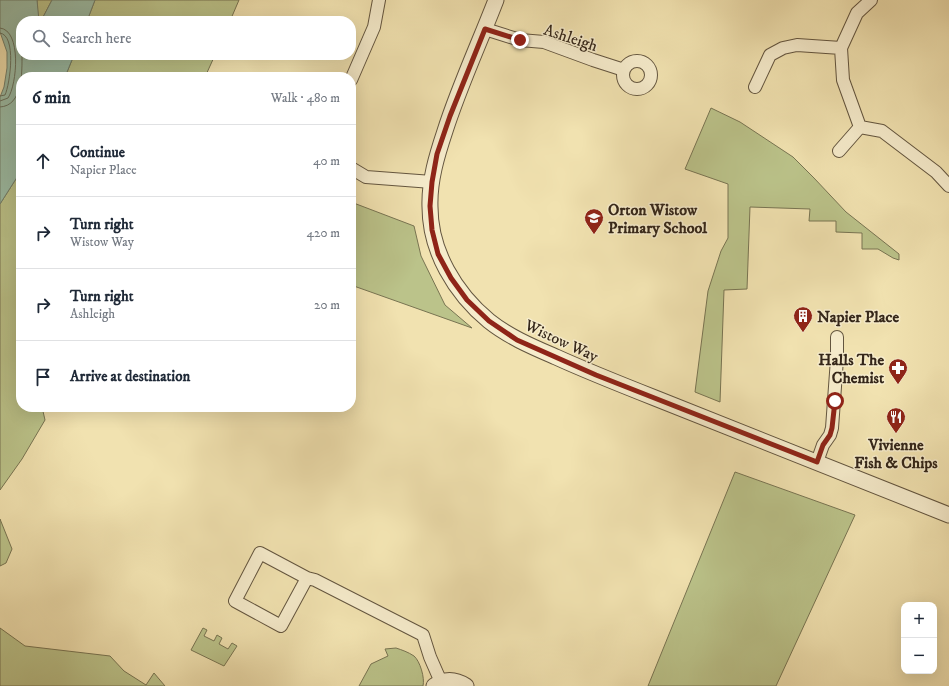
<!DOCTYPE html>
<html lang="en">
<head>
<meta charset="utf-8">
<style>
	body { margin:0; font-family:"IM FELL DW Pica",serif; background:#f2f2f3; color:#1f2937 }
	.controls { position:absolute; right:12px; bottom:12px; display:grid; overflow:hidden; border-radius:8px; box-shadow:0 4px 16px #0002 }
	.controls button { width:36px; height:36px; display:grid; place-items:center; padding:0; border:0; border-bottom:1px solid #e0e1e3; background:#fff; color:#1f2937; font:20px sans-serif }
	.stop { position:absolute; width:12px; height:12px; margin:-9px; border:3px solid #8f2418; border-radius:50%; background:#fff }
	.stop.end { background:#8f2418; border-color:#fff; box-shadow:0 1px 4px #0008 }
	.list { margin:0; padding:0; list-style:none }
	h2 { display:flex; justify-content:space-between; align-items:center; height:52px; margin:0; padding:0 16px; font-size:17px }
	h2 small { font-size:13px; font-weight:400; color:#747a83 }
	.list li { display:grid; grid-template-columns:26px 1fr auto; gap:12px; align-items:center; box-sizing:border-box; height:72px; padding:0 16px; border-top:1px solid #e0e1e3 }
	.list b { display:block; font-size:15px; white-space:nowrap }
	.list p { margin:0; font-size:13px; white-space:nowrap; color:#747a83 }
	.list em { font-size:13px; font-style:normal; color:#747a83 }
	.icon { flex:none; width:22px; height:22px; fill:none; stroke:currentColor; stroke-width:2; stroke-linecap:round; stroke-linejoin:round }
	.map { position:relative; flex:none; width:949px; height:686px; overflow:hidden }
	.search { position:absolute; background:#fff; box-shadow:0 4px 16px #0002; left:16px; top:16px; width:340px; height:44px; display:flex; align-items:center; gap:10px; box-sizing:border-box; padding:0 14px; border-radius:16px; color:#747a83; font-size:15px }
	.panel { position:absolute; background:#fff; box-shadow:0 4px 16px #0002; left:16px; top:72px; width:340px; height:340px; border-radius:16px }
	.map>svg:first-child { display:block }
	.green { fill:#bbc38a; stroke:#787452 }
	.water { fill:#9bbea8; stroke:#72816f }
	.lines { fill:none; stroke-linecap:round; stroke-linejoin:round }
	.shore { stroke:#687260; stroke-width:1 }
	.minor-casing { stroke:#63553f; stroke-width:14 }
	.tertiary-casing { stroke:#63553f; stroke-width:17 }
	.minor { stroke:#f6eccc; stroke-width:12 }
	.tertiary { stroke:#f6eccc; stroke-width:15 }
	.route { stroke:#8f2418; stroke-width:5 }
	.labels { text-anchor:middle; stroke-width:3; stroke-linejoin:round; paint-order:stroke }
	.street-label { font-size:16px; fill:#342619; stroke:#f6eccc }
	.poi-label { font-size:16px; font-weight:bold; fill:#342619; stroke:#f6eccc; text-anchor:start }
</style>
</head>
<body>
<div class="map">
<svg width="949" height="686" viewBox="0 0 949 686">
	<rect width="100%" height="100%" fill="#f1e2b0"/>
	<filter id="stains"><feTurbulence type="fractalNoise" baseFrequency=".005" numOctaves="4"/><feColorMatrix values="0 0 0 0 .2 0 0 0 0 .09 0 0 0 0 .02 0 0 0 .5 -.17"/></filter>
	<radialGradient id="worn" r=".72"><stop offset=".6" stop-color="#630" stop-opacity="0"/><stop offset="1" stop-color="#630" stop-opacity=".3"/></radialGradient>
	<path class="green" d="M37 0H52L41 21H39L38 19Z
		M95 0H239L230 21H87Z
		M74 55H215L205 77H65Z
		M711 108 740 122 793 157 814 178 846 212 899 254V260L893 258 878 249H862V233L836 232V221H809L810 209 750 207 747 289 724 290 720 402 695 392 708 291 721 251 728 238V184L685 169Z
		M21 171V407H42L45 420 22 459 0 490V204Z
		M351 202 414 226 421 256 445 305 472 328 351 285Z
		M735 472 855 515 776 686H648Z
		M0 519 12 549 6 563 0 566Z
		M0 628 25 646 110 656 124 671 146 685 154 673 165 686H0Z
		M203 628 207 630 204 636 214 641 217 635 222 638 219 644 228 649 232 643 237 646 224 666 191 650Z
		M396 648C402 650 408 652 414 656 420 661 425 678 423 686H359L371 664 388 656 385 649Z"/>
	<path class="water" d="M0 0H37L39 21H21V55H74L65 77H21V171L0 204V97L4 87 7 68V52L0 32Z
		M52 0H95L87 21H41Z"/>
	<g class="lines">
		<path class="shore" d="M0 28C22 30 17 85 8 98L0 101
			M0 33C17 35 10 84 5 95L0 96
			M0 107C23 106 22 72 22 55"/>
		<defs>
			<path id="minor" d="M871 0 857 13 841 48 843 80 860 127 882 131 936 172 949 186
				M485 29 520 40 544 42 593 60 624 70
				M623 75a14 14 0 1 1 28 0a14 14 0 1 1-28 0Z
				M351 80 374 27 379 0
				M755 87 770 55 783 48 797 45 841 48
				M839 151 860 127
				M351 168 366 177 432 182
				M817 462 823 445 830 435 832 428 837 359V337
				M307 578 281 626 235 601 260 553 307 578 315 580 423 635 430 657 441 682"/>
			<path id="tertiary" d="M496 0C479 44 459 87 445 131 437 155 429 181 430 207 430 251 455 293 489 321 509 337 533 347 556 357 589 372 622 385 655 398 753 437 851 476 949 515
				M434 686C444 679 455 679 466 686"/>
		</defs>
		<use href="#minor" class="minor-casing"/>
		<use href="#tertiary" class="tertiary-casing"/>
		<use href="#minor" class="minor"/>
		<use href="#tertiary" class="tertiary"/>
	</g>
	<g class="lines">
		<path class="route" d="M520 40 485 29 450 116 437 154 432 182 430 206 432 230 438 254 451 278 467 300 489 321 517 340 596 375 817 462 823 445 830 435 832 428 835 401"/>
	</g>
	<defs>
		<symbol id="school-pin" viewBox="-11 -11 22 30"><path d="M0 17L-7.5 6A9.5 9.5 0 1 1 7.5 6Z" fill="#8f2418" stroke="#f6eccc"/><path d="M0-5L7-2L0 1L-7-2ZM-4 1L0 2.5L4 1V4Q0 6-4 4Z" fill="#fff"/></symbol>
		<symbol id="building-pin" viewBox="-11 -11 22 30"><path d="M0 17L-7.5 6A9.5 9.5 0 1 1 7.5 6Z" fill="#8f2418" stroke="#f6eccc"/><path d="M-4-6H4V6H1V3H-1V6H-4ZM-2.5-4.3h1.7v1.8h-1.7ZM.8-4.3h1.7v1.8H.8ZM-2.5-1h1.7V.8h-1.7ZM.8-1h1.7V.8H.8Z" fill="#fff"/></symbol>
		<symbol id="pharmacy-pin" viewBox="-11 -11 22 30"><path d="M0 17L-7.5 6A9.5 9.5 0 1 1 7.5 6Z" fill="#8f2418" stroke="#f6eccc"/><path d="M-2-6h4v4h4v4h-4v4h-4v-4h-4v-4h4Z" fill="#fff"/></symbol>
		<symbol id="restaurant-pin" viewBox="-11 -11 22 30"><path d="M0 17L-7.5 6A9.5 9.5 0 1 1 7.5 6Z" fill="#8f2418" stroke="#f6eccc"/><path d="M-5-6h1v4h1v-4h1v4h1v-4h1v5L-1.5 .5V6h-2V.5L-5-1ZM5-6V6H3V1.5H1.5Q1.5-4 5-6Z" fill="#fff"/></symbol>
	</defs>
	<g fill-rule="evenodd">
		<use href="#school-pin" x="583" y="207" width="22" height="30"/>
		<use href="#building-pin" x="792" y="305" width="22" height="30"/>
		<use href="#pharmacy-pin" x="887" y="357" width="22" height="30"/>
		<use href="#restaurant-pin" x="885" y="406" width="22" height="30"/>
	</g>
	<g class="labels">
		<g class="street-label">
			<text transform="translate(571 37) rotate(18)" y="6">Ashleigh</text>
			<text transform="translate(562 340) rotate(25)" y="6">Wistow Way</text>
		</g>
		<g class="poi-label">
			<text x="608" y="215">Orton Wistow<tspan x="608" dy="18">Primary School</tspan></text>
			<text x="817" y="322">Napier Place</text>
			<text x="884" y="365" text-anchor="end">Halls The<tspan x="884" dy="18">Chemist</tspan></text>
			<text x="896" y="450" text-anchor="middle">Vivienne<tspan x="896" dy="18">Fish &amp; Chips</tspan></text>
		</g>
	</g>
	<rect width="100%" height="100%" filter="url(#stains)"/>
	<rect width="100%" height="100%" fill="url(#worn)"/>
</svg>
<div class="controls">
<button>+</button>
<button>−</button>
</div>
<div class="stop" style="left:835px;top:401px"></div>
<div class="stop end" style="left:520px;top:40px"></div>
<div class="search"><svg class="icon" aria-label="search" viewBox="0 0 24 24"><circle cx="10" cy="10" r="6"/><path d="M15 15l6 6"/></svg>Search here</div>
<section class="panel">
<h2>6 min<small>Walk · 480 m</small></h2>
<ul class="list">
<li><svg class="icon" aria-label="ahead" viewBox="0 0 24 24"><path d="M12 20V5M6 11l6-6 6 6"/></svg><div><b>Continue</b><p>Napier Place</p></div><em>40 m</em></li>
<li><svg class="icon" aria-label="right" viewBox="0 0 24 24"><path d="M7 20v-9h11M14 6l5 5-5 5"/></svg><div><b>Turn right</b><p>Wistow Way</p></div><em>420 m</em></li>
<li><svg class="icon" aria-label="right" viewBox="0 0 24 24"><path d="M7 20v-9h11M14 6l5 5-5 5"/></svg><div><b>Turn right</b><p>Ashleigh</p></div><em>20 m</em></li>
<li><svg class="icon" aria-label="arrive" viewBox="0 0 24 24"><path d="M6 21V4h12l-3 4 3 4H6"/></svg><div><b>Arrive at destination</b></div></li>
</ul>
</section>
</div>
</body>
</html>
